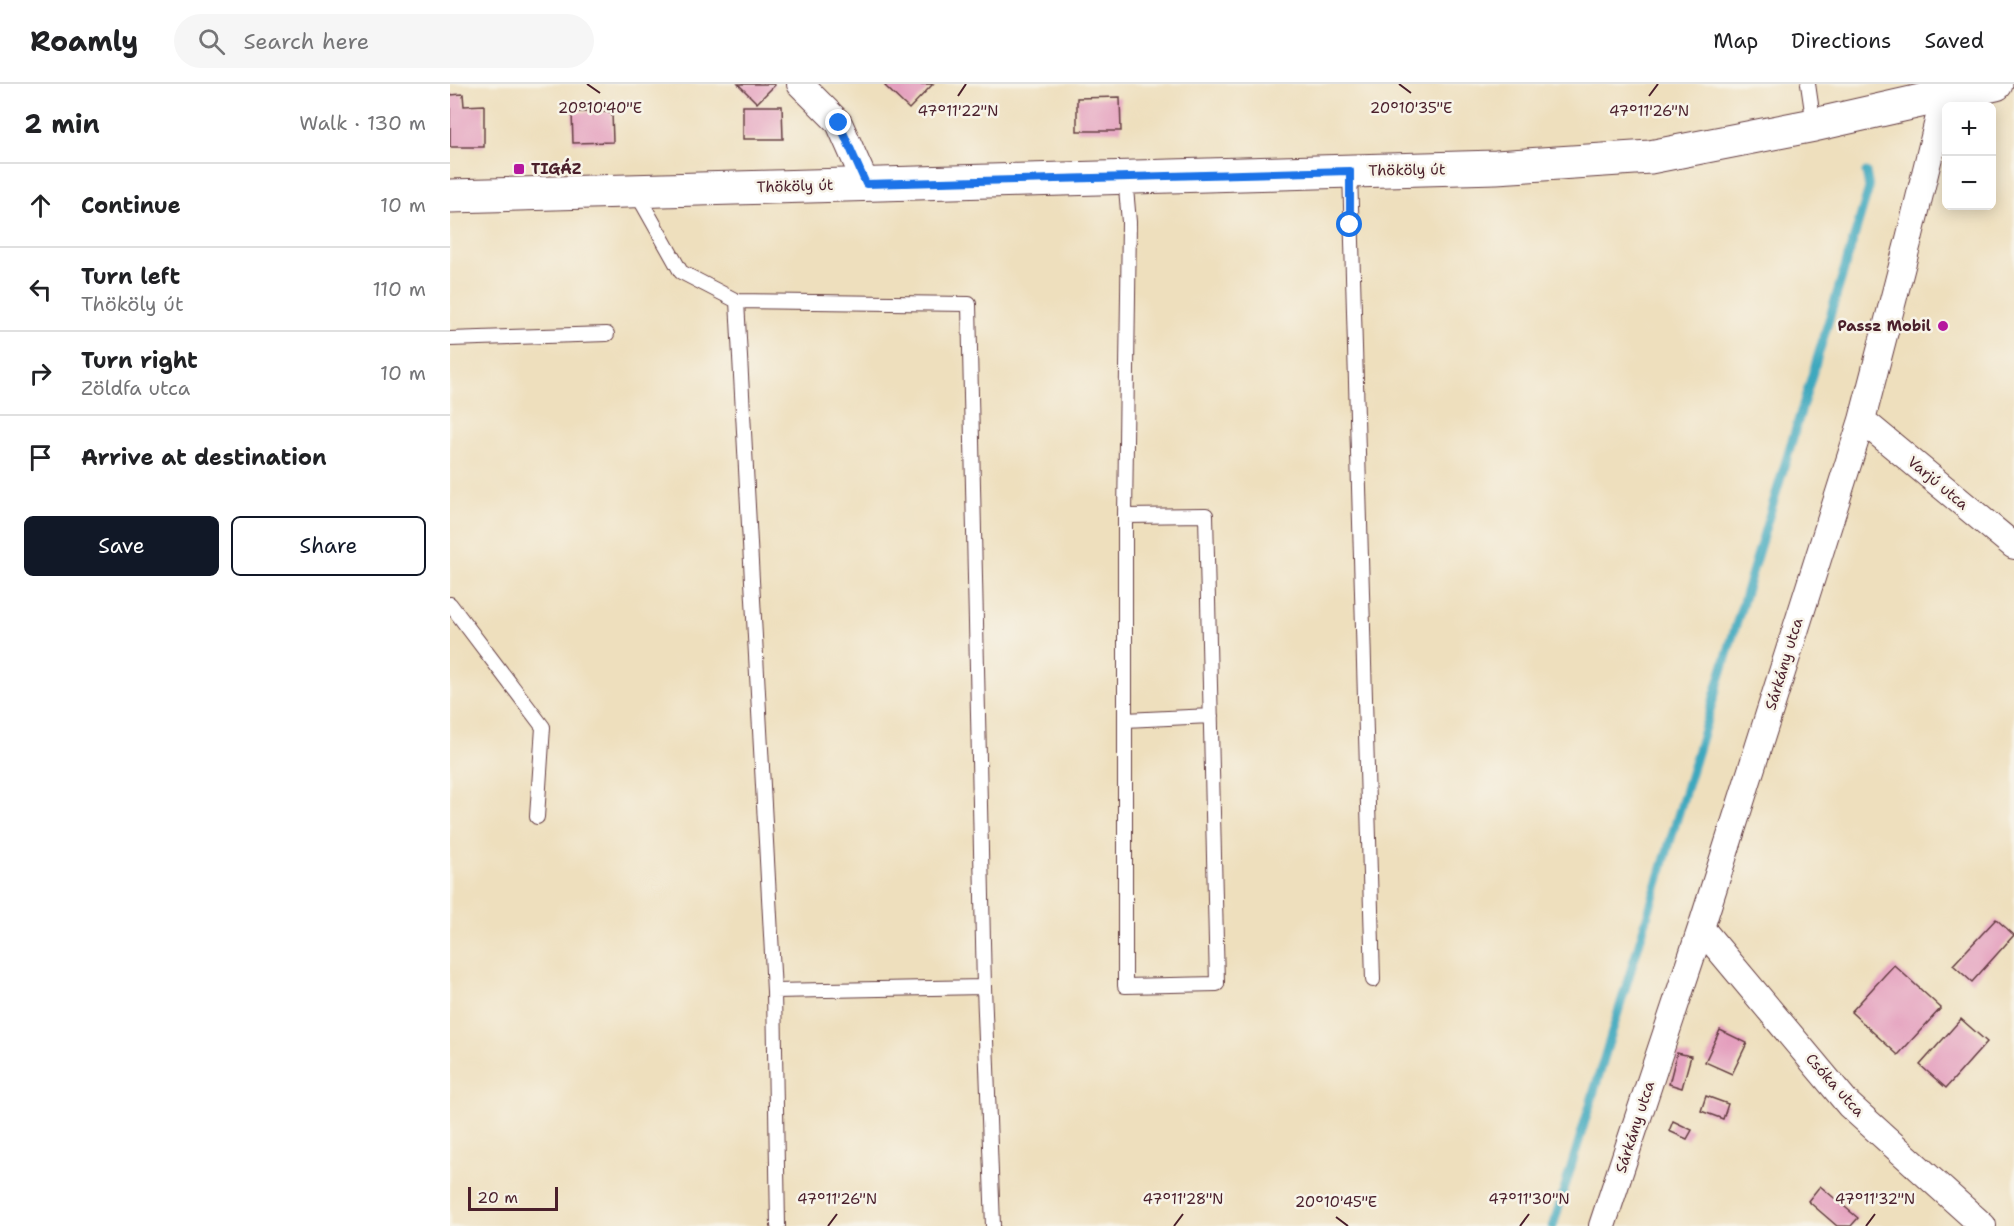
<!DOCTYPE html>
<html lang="en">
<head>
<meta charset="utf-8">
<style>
	body { margin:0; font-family:"Shantell Sans",sans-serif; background:#f6f6f6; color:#202124 }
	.controls { position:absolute; right:18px; top:18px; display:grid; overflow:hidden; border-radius:9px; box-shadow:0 3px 15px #0003 }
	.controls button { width:54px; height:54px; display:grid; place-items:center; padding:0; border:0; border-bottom:2px solid #e0e0e0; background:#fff; color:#202124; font:30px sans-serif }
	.scale { position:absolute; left:18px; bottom:15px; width:90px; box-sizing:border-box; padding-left:6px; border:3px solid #4a1f2b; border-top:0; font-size:16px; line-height:21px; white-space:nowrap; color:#4a1f2b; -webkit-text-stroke:4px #f7f3e8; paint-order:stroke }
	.stop { position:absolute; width:18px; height:18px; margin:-14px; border:4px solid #1a73e8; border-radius:50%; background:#fff }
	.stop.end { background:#1a73e8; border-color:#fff; box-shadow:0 2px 6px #0008 }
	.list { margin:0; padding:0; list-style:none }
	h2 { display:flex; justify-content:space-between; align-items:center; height:78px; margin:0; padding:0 24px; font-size:26px }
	h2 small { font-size:20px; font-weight:400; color:#757577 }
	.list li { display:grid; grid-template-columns:39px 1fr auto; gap:18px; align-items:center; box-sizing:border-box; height:84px; padding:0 24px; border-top:2px solid #e0e0e0 }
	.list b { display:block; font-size:22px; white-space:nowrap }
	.list p { margin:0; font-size:20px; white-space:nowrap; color:#757577 }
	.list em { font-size:20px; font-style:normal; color:#757577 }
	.actions { display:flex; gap:12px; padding:18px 24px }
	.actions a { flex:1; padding:14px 0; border:2px solid #111827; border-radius:9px; text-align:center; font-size:21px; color:#111827 }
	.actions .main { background:#111827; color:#fff }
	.icon { flex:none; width:33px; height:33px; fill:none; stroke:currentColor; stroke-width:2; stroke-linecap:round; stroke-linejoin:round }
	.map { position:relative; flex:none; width:1564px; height:1142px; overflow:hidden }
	header { display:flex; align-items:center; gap:36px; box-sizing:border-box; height:84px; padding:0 30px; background:#fff; border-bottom:2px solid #e0e0e0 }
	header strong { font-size:28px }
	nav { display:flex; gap:33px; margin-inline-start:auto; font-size:21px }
	.search { width:420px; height:54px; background:#f6f6f6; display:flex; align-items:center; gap:15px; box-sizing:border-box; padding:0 21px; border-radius:33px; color:#757577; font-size:22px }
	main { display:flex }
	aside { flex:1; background:#fff }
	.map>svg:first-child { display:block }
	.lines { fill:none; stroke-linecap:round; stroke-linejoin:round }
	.stream { stroke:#3ea8be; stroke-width:9 }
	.building { fill:#e49ebd }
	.lane-casing { stroke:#633c41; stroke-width:16 }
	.street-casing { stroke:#633c41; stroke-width:28 }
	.primary-casing { stroke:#633c41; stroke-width:35 }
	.lane { stroke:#fff; stroke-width:14 }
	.street { stroke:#fff; stroke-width:26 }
	.primary { stroke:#fff; stroke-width:33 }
	.route { stroke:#1a73e8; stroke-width:8 }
	.ticks { fill:none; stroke:#4a1f2b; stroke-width:2 }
	.poi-dot { fill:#b5179e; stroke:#f7f3e8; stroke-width:2 }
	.labels { text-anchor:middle; stroke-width:5; stroke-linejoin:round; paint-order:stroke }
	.poi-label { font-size:15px; font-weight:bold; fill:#4a1f2b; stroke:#f7f3e8; text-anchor:start }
	.street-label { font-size:15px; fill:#4a1f2b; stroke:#f7f3e8 }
	.ticks-label { font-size:15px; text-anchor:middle; fill:#4a1f2b; stroke:#f7f3e8; stroke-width:5; stroke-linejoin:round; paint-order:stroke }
</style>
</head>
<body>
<header>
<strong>Roamly</strong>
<div class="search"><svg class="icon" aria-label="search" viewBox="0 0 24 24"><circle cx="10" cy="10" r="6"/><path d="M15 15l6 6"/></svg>Search here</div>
<nav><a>Map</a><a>Directions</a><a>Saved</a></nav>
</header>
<main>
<aside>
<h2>2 min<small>Walk · 130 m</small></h2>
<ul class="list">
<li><svg class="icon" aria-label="ahead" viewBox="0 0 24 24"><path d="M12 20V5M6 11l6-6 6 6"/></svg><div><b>Continue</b></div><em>10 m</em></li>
<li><svg class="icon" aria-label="left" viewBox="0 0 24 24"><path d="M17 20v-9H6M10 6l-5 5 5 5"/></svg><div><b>Turn left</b><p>Thököly út</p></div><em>110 m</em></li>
<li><svg class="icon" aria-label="right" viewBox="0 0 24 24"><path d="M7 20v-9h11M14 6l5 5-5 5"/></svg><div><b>Turn right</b><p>Zöldfa utca</p></div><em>10 m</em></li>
<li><svg class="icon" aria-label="arrive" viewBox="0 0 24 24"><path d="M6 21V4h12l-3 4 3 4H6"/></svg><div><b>Arrive at destination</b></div></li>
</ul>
<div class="actions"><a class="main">Save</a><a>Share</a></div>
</aside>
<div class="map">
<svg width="1564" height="1142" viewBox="0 0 1564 1142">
	<rect width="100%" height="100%" fill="#f7f3e8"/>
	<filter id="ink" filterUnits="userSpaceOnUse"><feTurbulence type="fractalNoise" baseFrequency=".0167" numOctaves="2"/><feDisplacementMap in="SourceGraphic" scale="12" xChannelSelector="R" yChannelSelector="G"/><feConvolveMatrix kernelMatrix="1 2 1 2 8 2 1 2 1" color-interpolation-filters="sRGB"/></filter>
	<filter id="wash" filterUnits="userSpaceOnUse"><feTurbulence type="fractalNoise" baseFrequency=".008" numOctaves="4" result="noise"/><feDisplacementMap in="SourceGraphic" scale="24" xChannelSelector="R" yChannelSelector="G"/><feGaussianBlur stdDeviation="1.35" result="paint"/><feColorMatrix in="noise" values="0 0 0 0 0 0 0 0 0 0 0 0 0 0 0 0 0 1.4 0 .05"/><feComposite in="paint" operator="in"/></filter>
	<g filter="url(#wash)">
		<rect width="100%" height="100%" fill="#eedfbd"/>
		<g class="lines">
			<path class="stream" d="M1103 1142 1419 104 1416 88"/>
		</g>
		<g id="blocks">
			<path class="building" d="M288 0H324L325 1 307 19Z
				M437 0H483L459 25 435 2Z
				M13 10 14 22 34 21V63H0V11Z
				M670 13 671 47H627V14Z
				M293 22H332L333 55H293Z
				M122 28H162L163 58 123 59Z
				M1546 835 1564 851 1522 898 1503 881Z
				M1444 881 1491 924 1448 971 1401 928Z
				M1511 935 1537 958 1496 1004 1470 981Z
				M1270 946 1297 959 1282 990 1255 978Z
				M1227 969 1241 972 1232 1004 1219 1000Z
				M1256 1012 1278 1020 1273 1035 1251 1027Z
				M1223 1037 1242 1046 1237 1055 1219 1047Z
				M1370 1102 1408 1134 1401 1142H1387L1358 1117Z"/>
		</g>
	</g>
	<g filter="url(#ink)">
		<use href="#blocks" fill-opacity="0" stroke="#633c41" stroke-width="1.5"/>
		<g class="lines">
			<defs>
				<path id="lane" d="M1358 0 1364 41
					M900 87 923 896
					M675 93 679 138 675 432V902L767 900 756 431 675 432
					M186 108 231 188 287 217
					M0 255 157 250
					M0 520 93 643 87 733
					M675 636 761 632
					M534 903 324 907 287 217 519 220 534 903 543 1142
					M324 907 328 1142"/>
				<path id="street" d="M350 0 389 39 416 100
					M1412 336 1564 462
					M1251 844 1399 1021 1533 1142
					M1152 1142 1251 844 1412 336 1459 155 1494 12"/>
				<path id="primary" d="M0 112 1046 83 1200 73 1364 41 1546 0"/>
			</defs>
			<use href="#lane" class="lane-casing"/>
			<use href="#street" class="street-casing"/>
			<use href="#primary" class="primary-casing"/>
			<use href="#lane" class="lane"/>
			<use href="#street" class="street"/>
			<use href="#primary" class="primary"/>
		</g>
	</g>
	<g class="lines" filter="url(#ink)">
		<path class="route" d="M389 39 416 100 900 87V141"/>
	</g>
	<path class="ticks" d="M137 0 150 9M949 0 961 9M508 12 516 0M1199 12 1208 0M886 1133 898 1142M378 1142 387 1130M724 1142 733 1130M1070 1142 1079 1130M1416 1142 1425 1130"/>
	<g class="poi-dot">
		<rect x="63" y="79" width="12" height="12" rx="3"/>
		<circle cx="1493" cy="242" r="6"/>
	</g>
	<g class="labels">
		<g class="poi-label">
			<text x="81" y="90">TIGÁZ</text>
			<text x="1481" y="247" text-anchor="end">Passz Mobil</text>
		</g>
		<g class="street-label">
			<text transform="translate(957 86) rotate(-1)" y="5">Thököly út</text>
			<text transform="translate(345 102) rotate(-2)" y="5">Thököly út</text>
			<text transform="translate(1488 399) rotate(40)" y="5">Varjú utca</text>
			<text transform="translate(1334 580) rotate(-73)" y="5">Sárkány utca</text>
			<text transform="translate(1385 1001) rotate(48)" y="5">Csóka utca</text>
			<text transform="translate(1185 1043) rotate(-72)" y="5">Sárkány utca</text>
		</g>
	</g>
	<g class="ticks-label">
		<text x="150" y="29">20°10'40"E</text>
		<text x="961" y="29">20°10'35"E</text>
		<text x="508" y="32">47°11'22"N</text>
		<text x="1199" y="32">47°11'26"N</text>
		<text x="387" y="1120">47°11'26"N</text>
		<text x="733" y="1120">47°11'28"N</text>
		<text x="1079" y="1120">47°11'30"N</text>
		<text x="1425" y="1120">47°11'32"N</text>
		<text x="886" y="1123">20°10'45"E</text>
	</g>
</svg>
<div class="controls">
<button>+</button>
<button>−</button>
</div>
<div class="scale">20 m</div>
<div class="stop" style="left:900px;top:141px"></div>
<div class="stop end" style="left:389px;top:39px"></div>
</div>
</main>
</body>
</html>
